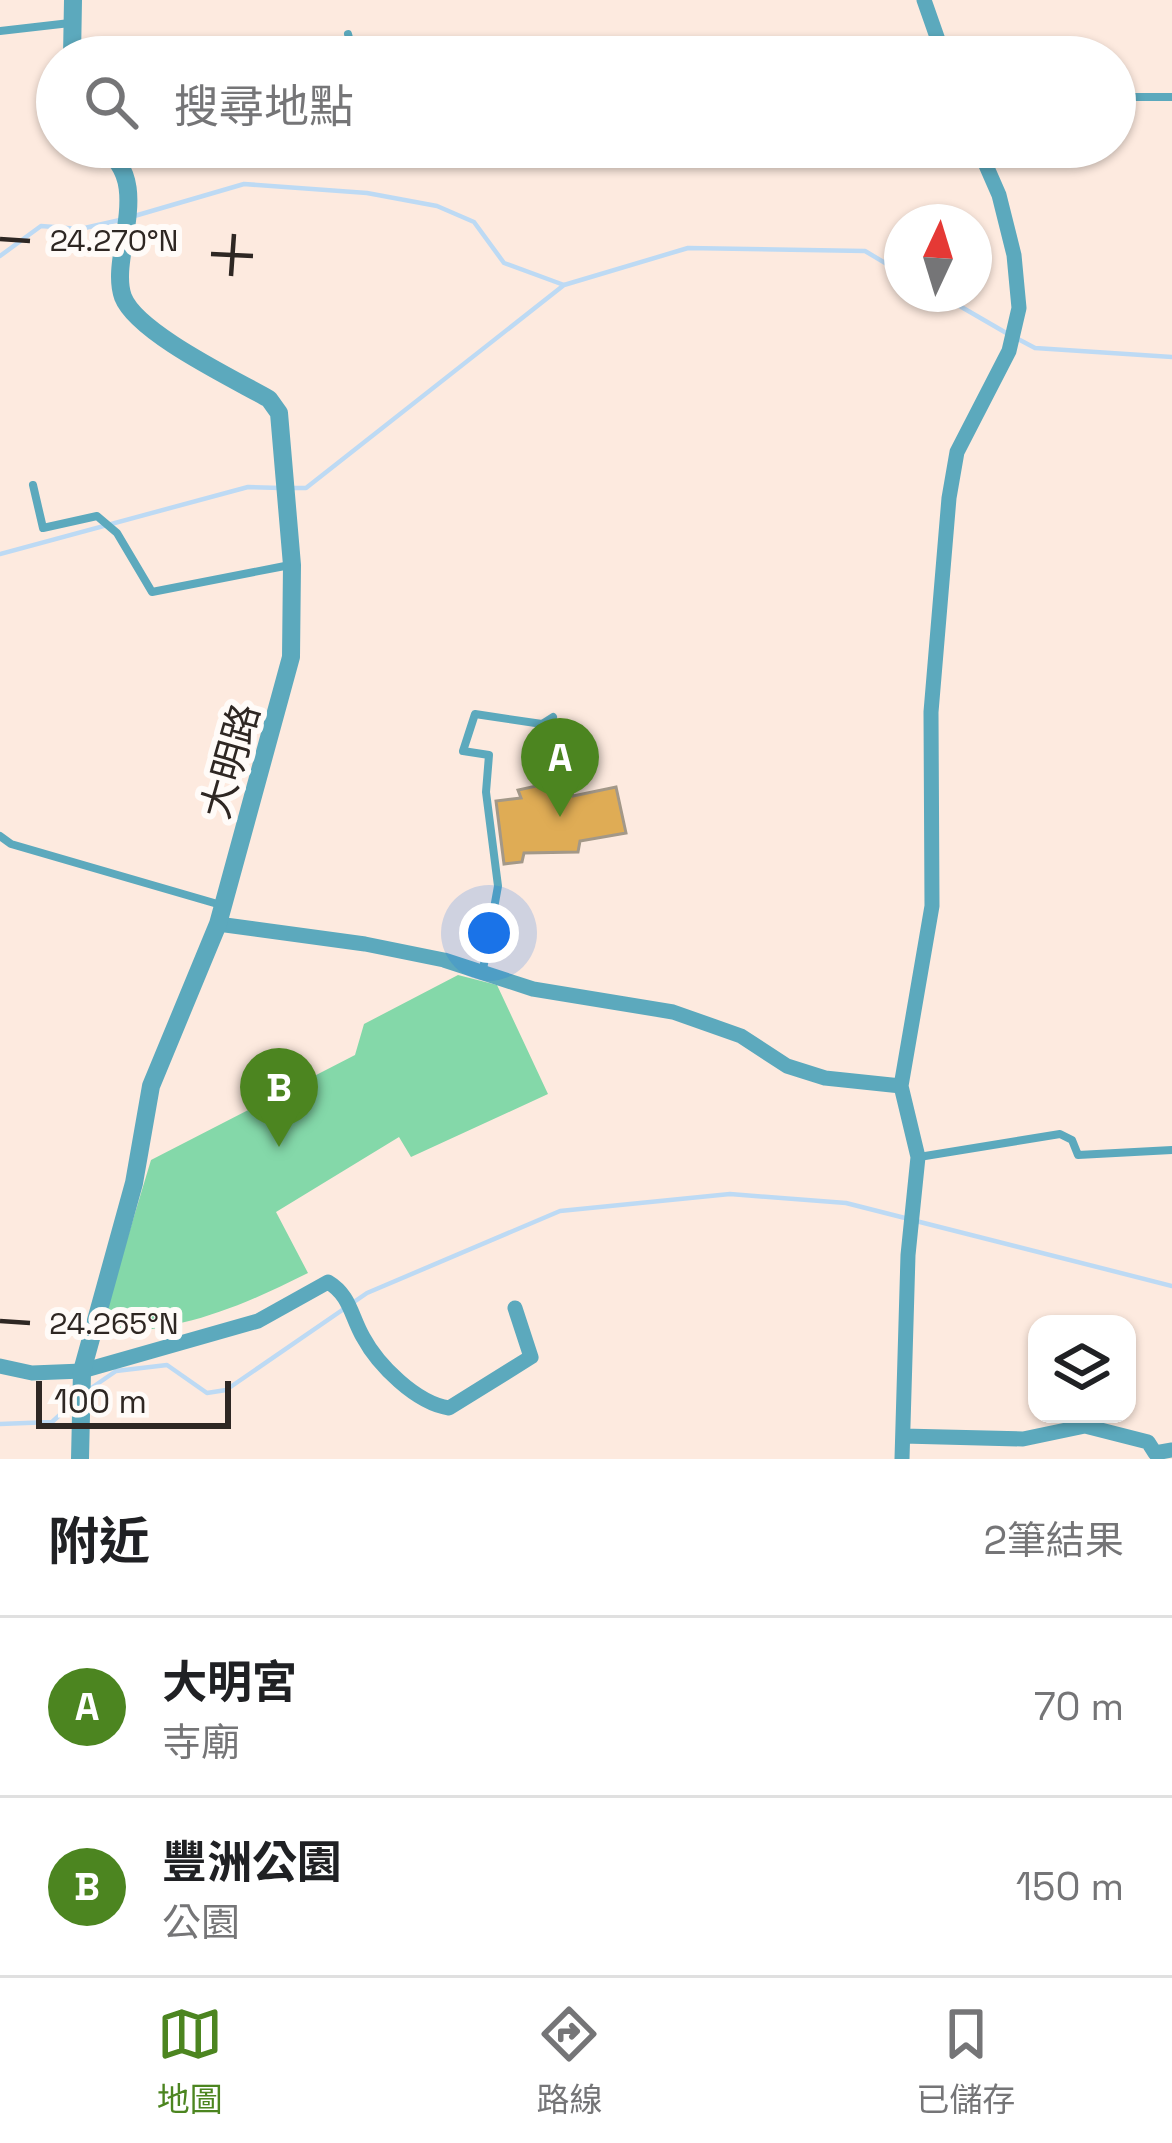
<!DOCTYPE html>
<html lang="zh-TW">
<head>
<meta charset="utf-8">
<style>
	body { margin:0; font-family:"Space Grotesk","Noto Sans TC",sans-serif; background:#f6f6f6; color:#202124 }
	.controls { position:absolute; right:36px; bottom:36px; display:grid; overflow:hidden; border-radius:24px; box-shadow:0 3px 9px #0004 }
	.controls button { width:108px; height:108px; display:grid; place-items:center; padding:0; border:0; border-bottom:3px solid #e0e0e0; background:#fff; color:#202124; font:60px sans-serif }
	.compass { position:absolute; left:884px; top:204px; width:108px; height:108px; border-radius:50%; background:#fff; box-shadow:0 3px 9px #0004; rotate:4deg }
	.scale { position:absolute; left:36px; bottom:30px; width:195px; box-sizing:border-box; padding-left:12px; border:6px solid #2e2723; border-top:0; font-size:33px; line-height:42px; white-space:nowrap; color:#2e2723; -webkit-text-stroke:9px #fffbf8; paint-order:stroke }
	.you { position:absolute; left:489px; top:933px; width:42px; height:42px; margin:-30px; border:9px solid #fff; border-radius:50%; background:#1a73e8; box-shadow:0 0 0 18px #1a73e833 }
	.badge { display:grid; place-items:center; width:78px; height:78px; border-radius:50%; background:#4c8520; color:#fff; font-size:39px; font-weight:700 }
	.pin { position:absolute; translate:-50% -99px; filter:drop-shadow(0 3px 6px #0008) }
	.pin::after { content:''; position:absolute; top:63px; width:42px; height:36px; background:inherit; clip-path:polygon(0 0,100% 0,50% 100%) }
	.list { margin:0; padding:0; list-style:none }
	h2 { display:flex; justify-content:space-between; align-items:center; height:156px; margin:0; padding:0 48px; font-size:51px }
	h2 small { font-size:39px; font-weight:400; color:#757577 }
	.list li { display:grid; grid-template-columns:78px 1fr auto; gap:36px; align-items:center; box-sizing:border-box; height:180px; padding:0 48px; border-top:3px solid #e0e0e0 }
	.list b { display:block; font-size:45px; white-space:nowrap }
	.list p { margin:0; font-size:39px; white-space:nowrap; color:#757577 }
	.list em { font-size:39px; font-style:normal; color:#757577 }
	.icon { flex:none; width:66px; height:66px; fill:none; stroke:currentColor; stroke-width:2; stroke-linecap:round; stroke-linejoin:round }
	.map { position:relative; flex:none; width:1172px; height:1459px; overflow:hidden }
	.search { position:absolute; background:#fff; box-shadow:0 3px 9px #0004; left:36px; right:36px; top:36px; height:132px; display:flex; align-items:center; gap:30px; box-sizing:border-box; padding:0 42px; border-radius:66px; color:#757577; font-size:45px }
	.sheet { height:516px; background:#fff }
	nav { display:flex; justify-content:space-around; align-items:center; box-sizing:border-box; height:168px; border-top:3px solid #e0e0e0; background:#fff; font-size:33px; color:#757577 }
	nav a { display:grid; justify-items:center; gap:6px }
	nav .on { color:#4c8520 }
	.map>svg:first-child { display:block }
	.green { fill:#84d8a9 }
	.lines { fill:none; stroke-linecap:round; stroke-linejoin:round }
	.stream { stroke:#bddaf4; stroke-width:4.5 }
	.building { fill:#dfac55; stroke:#a39888; stroke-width:3 }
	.service { stroke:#5ca9bd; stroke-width:8 }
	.minor { stroke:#5ca9bd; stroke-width:15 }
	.tertiary { stroke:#5ca9bd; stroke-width:18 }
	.ticks { fill:none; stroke:#2e2723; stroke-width:4.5 }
	.labels { text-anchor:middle; stroke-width:12; stroke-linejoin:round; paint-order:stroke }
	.street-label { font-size:39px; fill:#2e2723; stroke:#fffbf8 }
	.ticks-label { font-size:30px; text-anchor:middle; fill:#2e2723; stroke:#fffbf8; stroke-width:12; stroke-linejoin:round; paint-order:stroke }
</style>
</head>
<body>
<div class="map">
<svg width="1172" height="1459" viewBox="0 0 1172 1459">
	<rect width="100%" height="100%" fill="#fdeadf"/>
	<path class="green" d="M458 975 497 985 548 1094 411 1157 399 1137 276 1212 308 1273C230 1312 185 1328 98 1336L151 1160 355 1055 364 1024Z"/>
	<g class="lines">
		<path class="stream" d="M131 217 244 184 367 193 437 206 474 222 504 263 564 285 688 248 865 251 902 273
			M0 256 41 226 80 229 120 220
			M939 294 1008 334
			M1018 339 1035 348 1172 357
			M293 488H306L564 285
			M0 554 248 487 281 488
			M916 1221 1172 1286
			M87 1391 116 1371 167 1365 207 1393 226 1390 367 1293 560 1211 730 1194 846 1203 905 1218
			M0 1424 52 1422 74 1402"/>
	</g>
	<path class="building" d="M568 779 573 796 616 787 626 833 580 841 578 852 524 853 522 862 504 864 496 801 521 798 518 790Z"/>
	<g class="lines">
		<path class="service" d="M0 31 70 23
			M348 34 354 57
			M901 57 937 42
			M1115 97H1172
			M33 485 43 528 97 516 117 533 152 592 290 565
			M0 836 11 844 221 905
			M482 975 498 886 486 792 489 755 463 751 475 714 542 724 553 717
			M919 1157 1060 1134 1072 1140 1078 1155 1172 1150
			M1127 1332 1130 1333"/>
		<path class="minor" d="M924 0 944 57
			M218 924 365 944 444 960 533 989 673 1012 741 1036 787 1066 825 1078 901 1086
			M0 1366 32 1373 82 1371 258 1321 328 1282C350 1295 351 1316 363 1337 378 1365 416 1403 449 1408L531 1357 515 1308
			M903 1436 1023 1439 1085 1426 1148 1442 1155 1453 1172 1450
			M902 1459 908 1255 918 1157 901 1086 932 906 931 712 949 498 957 452 1009 351 1019 308 1014 255 999 195 978 147"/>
		<path class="tertiary" d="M72 57 73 0
			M80 1459 82 1371 134 1183 151 1086 218 924 291 657 292 565 279 413 269 399C234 379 137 333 123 297 108 256 157 179 100 147"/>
	</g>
	<path class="ticks" d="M0 239 30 241M211 254 253 256M231 276 234 234M0 1321 30 1323"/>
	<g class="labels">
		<g class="street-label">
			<text transform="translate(230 761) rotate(-74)" y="14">大明路</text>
		</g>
	</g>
	<g class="ticks-label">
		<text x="114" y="251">24.270°N</text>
		<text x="114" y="1334">24.265°N</text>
	</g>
</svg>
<div class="controls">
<button><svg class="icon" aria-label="layers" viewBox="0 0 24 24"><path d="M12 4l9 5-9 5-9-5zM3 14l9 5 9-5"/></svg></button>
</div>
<svg class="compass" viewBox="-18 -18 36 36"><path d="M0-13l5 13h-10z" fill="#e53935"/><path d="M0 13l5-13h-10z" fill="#757577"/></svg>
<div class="scale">100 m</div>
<div class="you"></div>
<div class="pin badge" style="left:560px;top:817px">A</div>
<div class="pin badge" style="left:279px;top:1147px">B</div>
<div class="search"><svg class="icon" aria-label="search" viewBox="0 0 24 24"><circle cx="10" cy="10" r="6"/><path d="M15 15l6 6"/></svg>搜尋地點</div>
</div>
<section class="sheet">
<h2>附近<small>2筆結果</small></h2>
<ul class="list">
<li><span class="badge">A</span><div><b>大明宮</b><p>寺廟</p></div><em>70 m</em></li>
<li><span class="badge">B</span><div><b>豐洲公園</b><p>公園</p></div><em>150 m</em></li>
</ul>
</section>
<nav>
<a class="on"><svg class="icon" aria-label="map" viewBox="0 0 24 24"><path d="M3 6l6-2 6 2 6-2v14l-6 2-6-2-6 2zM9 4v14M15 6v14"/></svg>地圖</a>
<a><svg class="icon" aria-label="directions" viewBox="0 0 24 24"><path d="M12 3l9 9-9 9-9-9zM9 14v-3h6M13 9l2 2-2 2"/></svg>路線</a>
<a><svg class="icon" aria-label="saved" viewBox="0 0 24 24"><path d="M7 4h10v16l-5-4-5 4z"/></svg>已儲存</a>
</nav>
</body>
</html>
